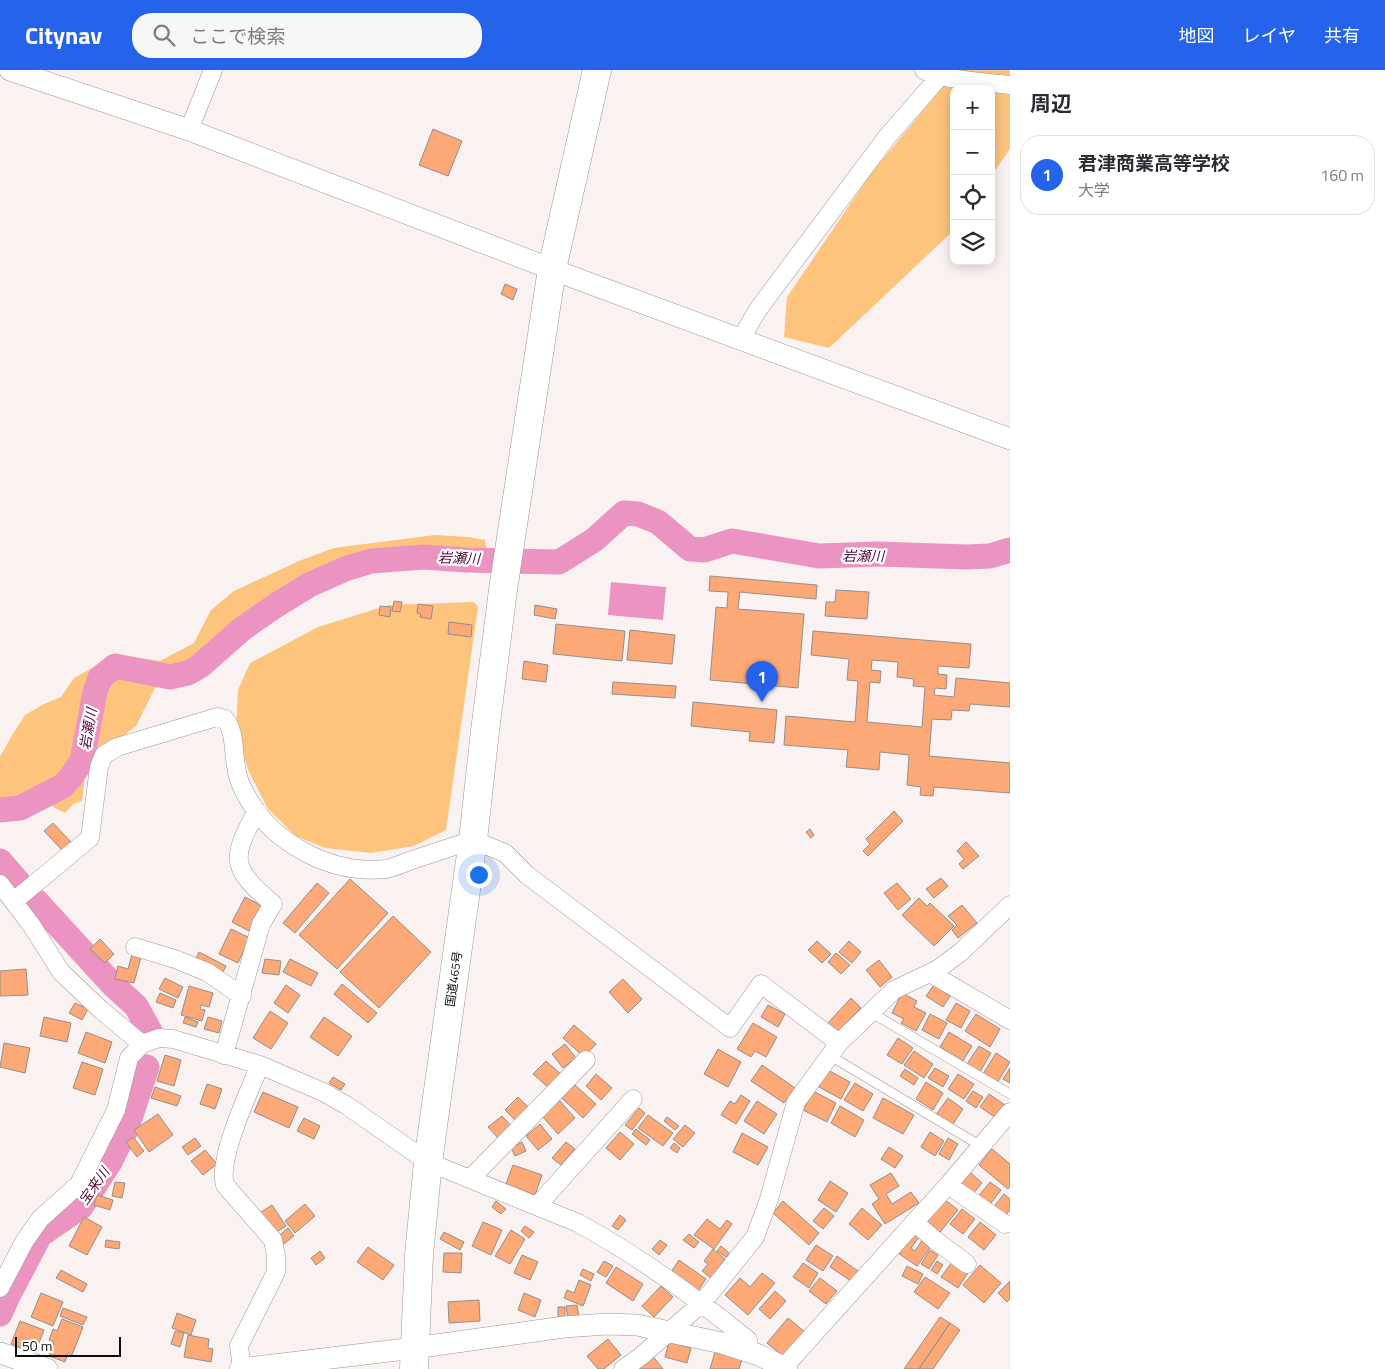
<!DOCTYPE html>
<html lang="ja">
<head>
<meta charset="utf-8">
<style>
	body { margin:0; font-family:"Titillium Web","Noto Sans JP",sans-serif; background:#f7f7f7; color:#2b2b33 }
	.controls { position:absolute; right:15px; top:15px; display:grid; overflow:hidden; border-radius:10px; box-shadow:0 2px 12px #0003 }
	.controls button { width:45px; height:45px; display:grid; place-items:center; padding:0; border:0; border-bottom:1px solid #e1e1e2; background:#fff; color:#2b2b33; font:25px sans-serif }
	.scale { position:absolute; left:15px; bottom:12px; width:106px; box-sizing:border-box; padding-left:5px; border:2px solid #0f0c0c; border-top:0; font-size:14px; line-height:18px; white-space:nowrap; color:#0f0c0c; -webkit-text-stroke:4px #fff; paint-order:stroke }
	.you { position:absolute; left:478px; top:804px; width:18px; height:18px; margin:-12px; border:4px solid #fff; border-radius:50%; background:#1a73e8; box-shadow:0 0 0 8px #1a73e833 }
	.badge { display:grid; place-items:center; width:32px; height:32px; border-radius:50%; background:#2563eb; color:#fff; font-size:16px; font-weight:700 }
	.pin { position:absolute; translate:-50% -41px; filter:drop-shadow(0 1px 2px #0008) }
	.pin::after { content:''; position:absolute; top:26px; width:18px; height:15px; background:inherit; clip-path:polygon(0 0,100% 0,50% 100%) }
	.list { margin:0; padding:0; list-style:none }
	h2 { display:flex; justify-content:space-between; align-items:center; height:65px; margin:0; padding:0 20px; font-size:21px }
	h2 small { font-size:16px; font-weight:400; color:#7c7c81 }
	.list li { display:grid; grid-template-columns:32px 1fr auto; gap:15px; align-items:center; box-sizing:border-box; height:80px; margin:0 10px 10px; padding:0 10px; border:1px solid #e1e1e2; border-radius:20px }
	.list b { display:block; font-size:19px; white-space:nowrap }
	.list p { margin:0; font-size:16px; white-space:nowrap; color:#7c7c81 }
	.list em { font-size:16px; font-style:normal; color:#7c7c81 }
	.icon { flex:none; width:28px; height:28px; fill:none; stroke:currentColor; stroke-width:2; stroke-linecap:round; stroke-linejoin:round }
	.map { position:relative; flex:none; width:1010px; height:1299px; overflow:hidden }
	header { display:flex; align-items:center; gap:30px; box-sizing:border-box; height:70px; padding:0 25px; background:#2563eb; color:#fff }
	header strong { font-size:24px }
	nav { display:flex; gap:28px; margin-inline-start:auto; font-size:18px }
	.search { width:350px; height:45px; background:#f7f7f7; display:flex; align-items:center; gap:12px; box-sizing:border-box; padding:0 18px; border-radius:20px; color:#7c7c81; font-size:19px }
	main { display:flex }
	aside { flex:1; background:#fff }
	.map>svg:first-child { display:block }
	.green { fill:#fcc47d }
	.water { fill:#eb94c2 }
	.lines { fill:none; stroke-linecap:round; stroke-linejoin:round }
	.river { stroke:#eb94c2; stroke-width:25 }
	.building { fill:#fca877; stroke:#958f8b; fill-rule:evenodd }
	.service-casing { stroke:#9e9695; stroke-width:10 }
	.minor-casing { stroke:#9e9695; stroke-width:19 }
	.tertiary-casing { stroke:#9e9695; stroke-width:22 }
	.trunk-casing { stroke:#9e9695; stroke-width:29 }
	.service { stroke:#fff; stroke-width:9 }
	.minor { stroke:#fff; stroke-width:18 }
	.tertiary { stroke:#fff; stroke-width:21 }
	.trunk { stroke:#fff; stroke-width:28 }
	.labels { text-anchor:middle; stroke-width:4.5; stroke-linejoin:round; paint-order:stroke }
	.street-label { font-size:12px; fill:#0f0c0c; stroke:#fff }
	.water-label { font-size:14px; font-style:italic; fill:#55073a; stroke:#fff }
</style>
</head>
<body>
<header>
<strong>Citynav</strong>
<div class="search"><svg class="icon" aria-label="search" viewBox="0 0 24 24"><circle cx="10" cy="10" r="6"/><path d="M15 15l6 6"/></svg>ここで検索</div>
<nav><a>地図</a><a>レイヤ</a><a>共有</a></nav>
</header>
<main>
<div class="map">
<svg width="1010" height="1299" viewBox="0 0 1010 1299">
	<rect width="100%" height="100%" fill="#faf2f0"/>
	<path class="green" d="M957 0H1010V79L991 106V19H954V160L829 278 784 267 787 227 872 102Z
		M435 465 468 467 485 470 487 483 476 489 404 496H374L323 509 294 525 266 536 228 565 207 591 178 610 155 618 136 656 119 669 95 681 86 697 82 731 73 734 65 743 55 738 46 730 26 738H0V687L11 667 25 645 44 634 61 627 74 608 90 599 128 586 160 591 194 573 211 540 234 521 299 491 334 478Z
		M474 532 478 537 446 760 414 776 371 783 325 778 296 766 268 739 249 702 236 661 238 620 250 593 318 557 389 535Z
		M0 780 11 797 16 809 0 811Z"/>
	<path class="water" d="M611 512 666 517 663 550 608 545Z"/>
	<g class="lines">
		<path class="river" d="M0 740 20 738 63 716 71 707 82 691 95 622 100 608 115 596 170 607 188 603 200 596 242 559 275 536 309 515 345 499 371 491 424 487 466 490 559 492 594 470 624 443 638 444 658 452 690 479 704 480 732 471 819 486 878 484 967 487 990 486 1010 480
			M0 791 19 813
			M37 832 113 915 136 936 150 961
			M0 1244 8 1226 40 1165 81 1137 110 1092 126 1060 147 997"/>
	</g>
	<path class="building" d="M433 59 462 71 448 106 419 95Z
		M505 214 517 219 513 230 501 224Z
		M710 506 817 515 816 529 740 522 738 539 804 544 798 618 710 610 716 537 727 538 728 522 709 521Z
		M836 520 869 522 867 549 825 546 826 532H835Z
		M394 531 402 532 400 542 392 541Z
		M418 534 433 536 431 549 420 547 421 544 417 543Z
		M535 535 557 539 555 549 534 545Z
		M380 536 391 537 390 547 379 545Z
		M449 552 472 555 471 567 448 564Z
		M556 554 625 561 622 591 553 584Z
		M630 560 675 565 672 594 627 590Z
		M813 561 971 574 969 598 938 596V604L947 605 946 619 935 618 934 625 954 627 956 608 1010 613V637L970 634 969 641 952 640 951 650 932 649 929 686 1010 693V723L934 717 933 726 920 725 921 717 907 715 909 685 880 682 879 700 846 697 848 680 784 675 786 646 855 652 858 611 847 610 849 589 811 585ZM872 590 898 592 897 607 914 609 913 616 925 617 922 657 867 652 870 612 880 613 881 601 871 600Z
		M524 591 548 595 546 612 522 609Z
		M613 612 676 616 675 628 612 624Z
		M693 632 777 640 774 673 749 671 750 662 691 656Z
		M894 741 903 751 868 786 863 781 870 774 866 769Z
		M53 753 72 773 63 781 44 761Z
		M810 759 814 765 811 768 806 762Z
		M966 772 979 786 963 799 959 794 964 789 957 781Z
		M941 808 948 816 934 828 926 819Z
		M350 809 388 843 337 899 299 865Z
		M317 813 329 823 295 863 283 853Z
		M897 813 911 829 898 840 884 823Z
		M245 827 262 836 249 861 232 852Z
		M919 828 927 836 930 833 954 856 934 876 902 845Z
		M962 835 977 853 958 868 952 860 957 855 948 846Z
		M393 846 431 882 379 938 340 902Z
		M231 859 250 868 238 893 219 884Z
		M100 869 114 884 105 893 90 879Z
		M817 871 831 884 822 893 808 880Z
		M849 871 861 882 852 893 839 882Z
		M199 882 226 896 220 908 193 894Z
		M836 883 850 895 841 904 828 892Z
		M132 884 141 887 134 913 115 909 118 896 128 899Z
		M265 889 281 891 279 905 262 903Z
		M290 889 318 903 311 916 283 902Z
		M879 890 892 907 880 917 866 900Z
		M26 899 28 925 0 926V901Z
		M165 908 183 917 178 928 159 919Z
		M623 909 642 929 628 943 609 922Z
		M342 914 377 943 368 953 334 924Z
		M286 915 300 925 288 943 274 933Z
		M934 915 950 926 943 937 926 926Z
		M189 916 213 923 209 937 201 935 200 939 205 940 202 951 181 945Z
		M160 923 176 930 173 938 156 932Z
		M902 923 917 931 914 937 926 943 916 961 901 953 904 949 892 943Z
		M851 928 861 938 836 964 826 955Z
		M75 933 88 939 82 950 69 943Z
		M956 933 970 941 961 958 946 950Z
		M768 935 785 944 778 957 761 947Z
		M270 941 288 953 271 979 253 968Z
		M930 944 947 953 939 969 922 960Z
		M976 944 1000 959 990 977 965 961Z
		M44 947 71 953 67 972 40 966Z
		M185 947 198 952 196 957 183 953Z
		M208 947 222 951 219 963 204 959Z
		M324 947 352 966 338 986 310 967Z
		M753 953 777 967 766 987 755 981 751 987 737 979Z
		M574 955 596 974 584 987 563 968Z
		M86 962 112 972 105 993 78 983Z
		M949 962 972 976 963 991 940 977Z
		M898 968 913 978 902 994 887 985Z
		M4 973 30 978 25 1003 0 997Z
		M565 974 576 988 563 998 552 984Z
		M979 976 991 983 980 1002 967 994Z
		M718 979 741 992 728 1017 704 1004Z
		M914 981 933 994 924 1008 904 995Z
		M996 983 1010 992 997 1013 983 1004Z
		M165 985 181 990 174 1016 157 1011Z
		M546 991 562 1005 550 1019 533 1004Z
		M82 992 103 999 95 1025 73 1018Z
		M762 995 795 1018 784 1033 751 1011Z
		M935 998 949 1006 943 1017 928 1008Z
		M1010 998V1013L1003 1009Z
		M905 999 918 1008 914 1015 900 1006Z
		M828 1000 850 1012 841 1029 819 1017Z
		M596 1004 612 1018 601 1030 586 1016Z
		M958 1004 974 1014 964 1029 948 1019Z
		M333 1007 345 1014 341 1020 329 1013Z
		M926 1012 943 1023 933 1040 916 1029Z
		M855 1013 873 1024 863 1041 844 1030Z
		M207 1014 222 1019 215 1039 200 1034Z
		M575 1015 596 1034 583 1048 562 1028Z
		M155 1017 181 1026 177 1036 151 1028Z
		M813 1021 836 1033 827 1052 803 1040Z
		M973 1021 983 1027 976 1038 966 1031Z
		M263 1022 298 1037 289 1058 254 1042Z
		M989 1024 1005 1035 996 1048 980 1037Z
		M741 1025 750 1031 736 1054 721 1045 730 1031 735 1034Z
		M518 1027 531 1040 518 1053 505 1040Z
		M883 1028 914 1045 903 1064 873 1048Z
		M948 1028 963 1039 951 1057 935 1046Z
		M559 1030 575 1048 558 1064 542 1046Z
		M757 1031 777 1044 764 1064 744 1051Z
		M840 1036 864 1050 855 1067 831 1053Z
		M639 1038 645 1043 632 1060 625 1055Z
		M158 1044 173 1065 149 1082 134 1060Z
		M648 1045 673 1063 663 1076 638 1058Z
		M502 1046 513 1058 500 1070 488 1057Z
		M667 1047 679 1056 675 1060 664 1051Z
		M304 1048 320 1056 314 1069 297 1061Z
		M540 1054 552 1069 538 1080 526 1066Z
		M685 1055 695 1063 683 1077 673 1069Z
		M636 1059 650 1070 646 1075 632 1064Z
		M620 1062 634 1074 620 1090 606 1078Z
		M930 1062 944 1071 935 1086 921 1077Z
		M742 1063 768 1077 758 1095 733 1082Z
		M133 1067 144 1081 137 1087 126 1072Z
		M195 1068 201 1076 188 1085 182 1077Z
		M948 1068 958 1074 949 1090 939 1084Z
		M522 1072 526 1081 515 1086 511 1078Z
		M566 1072 575 1079 561 1095 552 1088Z
		M674 1073 680 1078 677 1083 670 1078Z
		M889 1077 903 1086 895 1098 881 1089Z
		M992 1079 1010 1094V1116L1008 1119 979 1095Z
		M205 1080 217 1094 203 1105 191 1091Z
		M513 1095 542 1105 535 1125 506 1114Z
		M970 1102 982 1113 971 1126 959 1115Z
		M891 1103 899 1116 886 1124 892 1134 911 1122 919 1133 885 1154 872 1134 879 1129 870 1115Z
		M830 1111 848 1123 836 1142 818 1130Z
		M115 1112 125 1113 122 1128 112 1126Z
		M990 1112 1001 1120 988 1137 977 1128Z
		M1004 1124 1010 1129V1140L1003 1149 992 1139Z
		M97 1125 113 1130 110 1140 94 1135Z
		M944 1129 958 1140 937 1166 923 1155Z
		M496 1131 506 1139 501 1144 492 1137Z
		M783 1131 819 1163 809 1175 773 1143Z
		M305 1134 315 1146 295 1163 285 1151Z
		M272 1135 286 1156 272 1165 258 1144Z
		M824 1138 834 1146 823 1159 813 1151Z
		M862 1138 882 1155 868 1170 849 1154Z
		M962 1139 975 1149 963 1164 950 1154Z
		M620 1145 626 1150 618 1160 612 1156Z
		M84 1147 102 1157 87 1185 69 1176Z
		M707 1149 720 1159 727 1150 732 1154 714 1179 694 1165Z
		M483 1152 502 1160 491 1185 472 1176Z
		M980 1152 996 1165 984 1180 968 1167Z
		M525 1156 534 1162 529 1168 521 1161Z
		M288 1158 294 1166 281 1176 275 1169Z
		M511 1160 525 1169 510 1194 495 1186Z
		M910 1160 920 1166 911 1178 915 1181 923 1169 932 1175 917 1196 895 1181Z
		M444 1162 464 1172 460 1180 440 1169Z
		M689 1164 699 1172 694 1178 683 1170Z
		M106 1170 120 1172 119 1179 105 1177Z
		M660 1170 667 1175 659 1185 652 1179Z
		M816 1175 833 1186 823 1201 806 1190Z
		M721 1176 729 1183 726 1187 717 1181Z
		M368 1177 394 1195 383 1210 357 1192Z
		M713 1179 725 1189 711 1208 702 1201 708 1194 704 1191Z
		M930 1180 938 1185 929 1199 921 1194Z
		M320 1181 325 1188 316 1195 311 1188Z
		M444 1183H462L461 1203 443 1202Z
		M522 1185 538 1192 530 1210 514 1203Z
		M837 1186 858 1201 851 1211 830 1197Z
		M679 1190 706 1209 696 1224 669 1205Z
		M604 1191 613 1196 606 1207 597 1202Z
		M937 1191 943 1195 937 1204 931 1200Z
		M952 1192 968 1203 958 1218 941 1207Z
		M803 1193 818 1203 809 1218 793 1207Z
		M980 1195 1001 1213 984 1233 963 1215Z
		M907 1196 923 1204 918 1214 902 1206Z
		M616 1197 643 1214 633 1231 606 1213Z
		M583 1199 594 1204 591 1211 580 1205Z
		M61 1200 87 1214 83 1222 56 1208Z
		M762 1203 775 1213 748 1245 725 1225 740 1208 750 1217Z
		M925 1207 950 1223 938 1239 914 1222Z
		M820 1208 837 1221 826 1234 809 1221Z
		M579 1210 591 1215 583 1236 564 1228 567 1220 574 1223Z
		M1010 1211V1229L1007 1232 998 1223Z
		M661 1216 673 1227 654 1247 642 1236Z
		M775 1221 786 1231 770 1249 759 1239Z
		M41 1223 63 1232 53 1256 31 1247Z
		M524 1223 541 1230 535 1247 518 1240Z
		M479 1230 480 1251 449 1253 448 1232Z
		M577 1235 579 1247 568 1249 566 1236Z
		M558 1237H565V1248H558Z
		M63 1238 87 1247 83 1255 60 1246Z
		M177 1243 196 1250 191 1265 172 1258Z
		M940 1247 950 1253 919 1299H904Z
		M788 1248 805 1262 784 1287 767 1273Z
		M62 1249 83 1257 72 1285 68 1283 65 1292 49 1286 54 1272 49 1270 53 1259 57 1261Z
		M20 1251 44 1260 35 1283 11 1274Z
		M950 1253 960 1260 933 1299H919Z
		M175 1261 184 1263 180 1277 171 1274Z
		M188 1265 209 1269 208 1278 213 1279 211 1292 184 1287Z
		M608 1269 621 1285 604 1299H598L587 1286Z
		M669 1272 691 1278 687 1293 665 1287Z
		M715 1282 742 1289 739 1299H710Z
		M651 1284 663 1299H638Z"/>
	<g class="lines">
		<defs>
			<path id="service" d="M870 942 1010 1024
				M829 985 981 1076"/>
			<path id="minor" d="M924 0C935 9 992 13 1010 15
				M189 60 213 0
				M740 270 759 238 887 67 940 6
				M0 814 32 856 61 902 101 940 142 974
				M14 831 90 768 99 697 104 685 117 677 217 647 225 649C235 661 233 680 236 696 237 704 240 714 244 721 269 772 330 805 386 799 396 797 406 792 415 789 434 783 454 776 473 770L505 783 527 805 730 958 761 914 839 973
				M135 877 175 889 207 902 242 926
				M930 903 1010 950
				M224 985 261 854 273 834C231 798 230 789 257 741
				M470 1109 586 990
				M948 1115 1005 1154
				M537 1136 633 1029
				M914 1152 935 1170 967 1194
				M0 1218 24 1172 40 1149 79 1114 116 1040 129 988 142 974 159 968 173 969 260 995 323 1022 346 1035 428 1092 578 1153C639 1186 695 1227 748 1270L749 1282
				M784 1297 948 1115 1010 1042
				M242 1299 239 1276 276 1202V1186L273 1170 225 1115C217 1089 249 1022 260 995
				M623 1299 640 1287 702 1233 755 1167 769 1129 796 1032 839 973 894 920 938 899 961 882 1010 835"/>
			<path id="tertiary" d="M10 0 189 60 575 208 1010 369
				M0 1283 47 1299
				M240 1299 414 1278 564 1257 607 1254 637 1255 722 1273 759 1285 787 1299"/>
			<path id="trunk" d="M414 1299 419 1185 428 1092 473 770 485 661 503 520 552 199 597 0"/>
		</defs>
		<use href="#service" class="service-casing"/>
		<use href="#minor" class="minor-casing"/>
		<use href="#tertiary" class="tertiary-casing"/>
		<use href="#trunk" class="trunk-casing"/>
		<use href="#service" class="service"/>
		<use href="#minor" class="minor"/>
		<use href="#tertiary" class="tertiary"/>
		<use href="#trunk" class="trunk"/>
	</g>
	<g class="labels">
		<g class="street-label">
			<text transform="translate(454 909) rotate(-82)" y="4">国道465号</text>
		</g>
		<g class="water-label">
			<text transform="translate(863 486) rotate(1)" y="5">岩瀬川</text>
			<text transform="translate(459 488) rotate(2)" y="5">岩瀬川</text>
			<text transform="translate(88 659) rotate(-80)" y="5">岩瀬川</text>
			<text transform="translate(94 1116) rotate(-55)" y="5">宝来川</text>
		</g>
	</g>
</svg>
<div class="controls">
<button>+</button>
<button>−</button>
<button><svg class="icon" aria-label="locate" viewBox="0 0 24 24"><circle cx="12" cy="12" r="6"/><path d="M12 2v4M12 18v4M2 12h4M18 12h4"/></svg></button>
<button><svg class="icon" aria-label="layers" viewBox="0 0 24 24"><path d="M12 4l9 5-9 5-9-5zM3 14l9 5 9-5"/></svg></button>
</div>
<div class="scale">50 m</div>
<div class="you"></div>
<div class="pin badge" style="left:762px;top:632px">1</div>
</div>
<aside>
<h2>周辺<small></small></h2>
<ul class="list">
<li><span class="badge">1</span><div><b>君津商業高等学校</b><p>大学</p></div><em>160 m</em></li>
</ul>
</aside>
</main>
</body>
</html>
